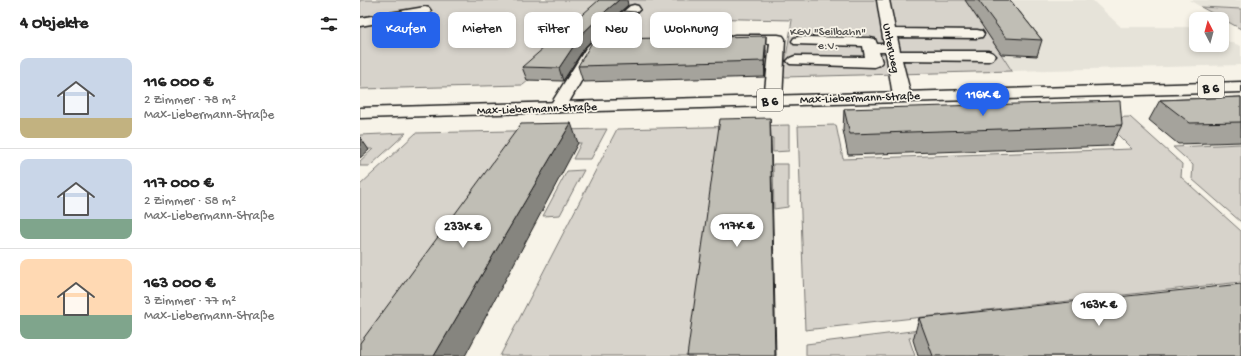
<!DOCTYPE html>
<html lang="de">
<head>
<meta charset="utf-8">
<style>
  :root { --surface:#fff; --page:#f2f2f2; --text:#222; --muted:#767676; --line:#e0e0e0; --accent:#2563eb }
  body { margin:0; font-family:"Gochi Hand",sans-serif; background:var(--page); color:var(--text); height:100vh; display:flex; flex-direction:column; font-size:15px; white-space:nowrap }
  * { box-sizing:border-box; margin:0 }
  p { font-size:13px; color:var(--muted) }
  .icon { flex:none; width:22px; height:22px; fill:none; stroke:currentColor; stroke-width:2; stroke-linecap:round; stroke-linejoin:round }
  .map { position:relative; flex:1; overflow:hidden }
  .side { display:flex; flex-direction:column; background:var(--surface); width:360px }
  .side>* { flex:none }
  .top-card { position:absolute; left:12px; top:12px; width:380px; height:36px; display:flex; gap:8px }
  .needle { width:26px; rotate:354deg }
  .tools { position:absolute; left:829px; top:12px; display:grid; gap:8px }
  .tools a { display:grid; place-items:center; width:40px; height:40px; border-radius:8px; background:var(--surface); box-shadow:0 2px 6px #0003; font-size:20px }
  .price { position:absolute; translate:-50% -34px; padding:0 9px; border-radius:14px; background:#fff; color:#222; font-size:13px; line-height:26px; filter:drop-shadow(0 1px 2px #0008) }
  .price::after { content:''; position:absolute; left:50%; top:24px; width:12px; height:9px; margin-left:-6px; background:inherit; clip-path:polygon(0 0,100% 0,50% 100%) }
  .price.active { background:var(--accent); color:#fff }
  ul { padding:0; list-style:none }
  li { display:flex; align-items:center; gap:12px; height:100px; padding:0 20px }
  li+li { border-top:1px solid var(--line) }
  li span { display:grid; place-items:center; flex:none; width:112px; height:80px; border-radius:8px; color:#555 }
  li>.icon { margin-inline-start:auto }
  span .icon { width:48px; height:48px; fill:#fffc; stroke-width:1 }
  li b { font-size:17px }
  h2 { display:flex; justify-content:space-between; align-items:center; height:48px; padding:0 20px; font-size:17px }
  .chip { padding:0 14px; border-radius:8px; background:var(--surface); box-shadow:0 2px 6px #0003; font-size:14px; line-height:36px }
  .chip.active { background:var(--accent); color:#fff }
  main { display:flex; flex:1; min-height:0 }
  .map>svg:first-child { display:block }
</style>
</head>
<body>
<main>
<section class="side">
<h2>4 Objekte<svg class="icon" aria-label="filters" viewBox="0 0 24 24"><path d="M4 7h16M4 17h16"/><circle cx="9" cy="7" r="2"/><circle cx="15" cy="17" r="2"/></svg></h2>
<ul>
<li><span style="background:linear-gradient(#c9d6e8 75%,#c2b280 0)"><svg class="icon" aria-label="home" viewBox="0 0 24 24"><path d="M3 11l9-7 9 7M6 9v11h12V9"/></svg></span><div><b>116 000 €</b><p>2 Zimmer · 78 m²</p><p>Max-Liebermann-Straße</p></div></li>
<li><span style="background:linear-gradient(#c9d6e8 75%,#7fa58c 0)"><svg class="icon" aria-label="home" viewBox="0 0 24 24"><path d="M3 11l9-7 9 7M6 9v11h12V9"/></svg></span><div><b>117 000 €</b><p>2 Zimmer · 58 m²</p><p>Max-Liebermann-Straße</p></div></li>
<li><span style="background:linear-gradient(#ffd9b3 70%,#7fa58c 0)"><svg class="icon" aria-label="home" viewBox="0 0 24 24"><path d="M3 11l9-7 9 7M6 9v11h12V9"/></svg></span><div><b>163 000 €</b><p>3 Zimmer · 77 m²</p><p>Max-Liebermann-Straße</p></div></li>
</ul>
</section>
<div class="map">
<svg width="881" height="356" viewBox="0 0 881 356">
  <rect width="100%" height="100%" fill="#f7f3e8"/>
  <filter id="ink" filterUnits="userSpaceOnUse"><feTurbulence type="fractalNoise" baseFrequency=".025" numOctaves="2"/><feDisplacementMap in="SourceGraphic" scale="8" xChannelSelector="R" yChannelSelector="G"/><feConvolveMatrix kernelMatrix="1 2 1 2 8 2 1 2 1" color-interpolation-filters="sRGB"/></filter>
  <g filter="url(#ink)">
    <path fill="#e6e3d9" d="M 606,0 L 732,0 L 761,27 L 836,27 L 836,45 L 862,45 L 862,39 L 881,46 L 881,65 L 652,71 Z
      M 829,0 L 881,0 L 881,8 L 841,7 Z"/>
    <path fill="#d7d3cb" stroke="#7a7874" d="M 0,0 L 606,0 L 652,71 L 423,77 L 432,20 L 333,18 L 295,80 L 277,81 L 288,53 L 267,53 L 259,25 L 281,10 L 256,9 L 163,85 L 0,89 Z
      M 841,7 L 881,9 L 881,29 Z
      M 770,117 L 822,164 L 821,177 L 881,231 L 881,282 L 445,330 L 438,126 L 476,125 L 483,159 L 772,149 L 741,118 Z
      M 429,125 L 429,151 L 413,152 L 413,138 L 361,139 L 332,356 L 140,356 L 257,129 Z
      M 247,129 L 231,159 L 213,159 L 221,143 L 168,144 L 0,356 L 0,185 L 56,133 Z
      M 46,133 L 10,166 L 0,166 L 0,161 L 13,149 L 0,149 L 0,135 Z
      M 881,144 L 881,222 L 832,179 L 833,165 L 813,147 Z
      M 413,164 L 428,164 L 428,207 L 414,209 Z
      M 224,170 L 200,215 L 183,216 L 207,171 Z
      M 592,326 L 595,334 L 549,338 L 555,356 L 446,356 L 446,344 Z"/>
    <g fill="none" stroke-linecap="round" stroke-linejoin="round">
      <g stroke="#1c1c1c" stroke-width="3">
        <path id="minor" d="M 517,0 L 529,0 L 535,29 L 617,30 L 622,31 L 624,34 L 622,37 L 617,38 L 537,37 L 540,51 L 628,51 L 633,53 L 636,56 L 633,59 L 628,61 L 542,60 L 551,96 L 548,100 L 542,101 L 536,100 L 533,96 L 526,52 L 519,52 L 522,62 L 519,65 L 514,67 L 430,64 L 427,61 L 430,58 L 435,56 L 505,57 L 503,46 L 434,44 L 432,41 L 434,38 L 439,37 L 510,38 L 515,39 L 517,44 L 524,44 Z
          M 274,5 L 278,6 L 280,9 L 237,53 L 204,111 L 198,112 L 192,111 L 189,107 L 226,48 L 251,22 L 270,6 Z
          M 65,7 L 69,8 L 71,11 L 69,14 L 0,26 L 0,18 Z
          M 375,35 L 418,35 L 423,36 L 425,39 L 422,100 L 419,104 L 413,105 L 407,104 L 404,100 L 410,43 L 370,42 L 368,39 L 370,36 Z"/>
      </g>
      <g stroke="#1c1c1c" stroke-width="3">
        <path id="major" d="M 881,82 L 881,92 L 0,118 L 0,108 Z"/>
      </g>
      <use href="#minor" fill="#f7f3e8" fill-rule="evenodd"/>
      <use href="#major" fill="#f7f3e8" fill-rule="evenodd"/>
    </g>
    <path fill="#a5a39c" stroke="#1c1c1c" d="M 605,0 L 650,0 L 682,40 L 677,56 L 641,54 Z
      M 268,5 L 250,21 L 225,47 L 203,81 L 167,80 L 162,67 Z
      M 276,12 L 279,25 L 268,38 L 406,50 L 405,77 L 223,82 L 218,66 Z
      M 881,97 L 881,142 L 818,144 L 789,120 L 800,100 Z
      M 484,109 L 762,125 L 751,146 L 488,155 L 483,130 Z
      M 559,318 L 881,356 L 558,356 L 553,340 Z"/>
    <path fill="#86857f" stroke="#1c1c1c" d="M 259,0 L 267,0 L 268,5 L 250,21 L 225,47 L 203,81 L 199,68 L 221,35 L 247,10 Z
      M 276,12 L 279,25 L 255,53 L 251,39 Z
      M 406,36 L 406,50 L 405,77 L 404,61 Z
      M 410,118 L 411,138 L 416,356 L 415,356 Z
      M 211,123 L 218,143 L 105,356 L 74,356 Z
      M 0,137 L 9,150 L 0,158 Z"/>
    <path fill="#c0beb5" stroke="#1c1c1c" d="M 239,0 L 259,0 L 247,10 L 221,35 L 199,68 L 162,67 Z
      M 618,0 L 650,0 L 682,40 L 646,38 Z
      M 263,11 L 276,12 L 251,39 L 406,36 L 404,61 L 218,66 L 234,39 Z
      M 881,97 L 881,122 L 830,123 L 800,100 Z
      M 760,101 L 762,125 L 490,134 L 484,109 Z
      M 410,118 L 415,356 L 327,356 L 360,119 Z
      M 211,123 L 74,356 L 0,356 L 0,343 L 161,124 Z
      M 881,284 L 881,356 L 573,356 L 559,318 Z"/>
  </g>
  <g text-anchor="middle" stroke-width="3.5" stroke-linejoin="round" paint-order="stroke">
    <g font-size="12" fill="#545351" stroke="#f7f3e8">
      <text x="468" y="35">KGV "Seilbahn"<tspan x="468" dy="14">e.V.</tspan></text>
    </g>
    <g font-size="12" fill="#1c1c1c" stroke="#f7f3e8">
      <text transform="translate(532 48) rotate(79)" y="4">Unterweg</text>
      <text transform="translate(500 97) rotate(-2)" y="4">Max-Liebermann-Straße</text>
      <text transform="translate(177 108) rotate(-2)" y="4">Max-Liebermann-Straße</text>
    </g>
    <g fill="#f7f3e8" stroke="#5e5c59" stroke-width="1">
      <rect x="838" y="76" width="26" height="22" rx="3"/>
      <rect x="397" y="89" width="26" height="22" rx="3"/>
    </g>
    <g font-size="13" font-weight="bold" fill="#1c1c1c">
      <text x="851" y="92">B 6</text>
      <text x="410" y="105">B 6</text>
    </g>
  </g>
</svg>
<div class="tools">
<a><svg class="needle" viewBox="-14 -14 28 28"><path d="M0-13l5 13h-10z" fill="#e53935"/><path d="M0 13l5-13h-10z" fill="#767676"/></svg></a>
</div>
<b class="price active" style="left:623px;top:117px">116K €</b>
<b class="price" style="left:377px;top:248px">117K €</b>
<b class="price" style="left:103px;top:249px">233K €</b>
<b class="price" style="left:739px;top:327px">163K €</b>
<div class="top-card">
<a class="chip active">Kaufen</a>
<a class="chip">Mieten</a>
<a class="chip">Filter</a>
<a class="chip">Neu</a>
<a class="chip">Wohnung</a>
</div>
</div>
</main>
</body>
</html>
